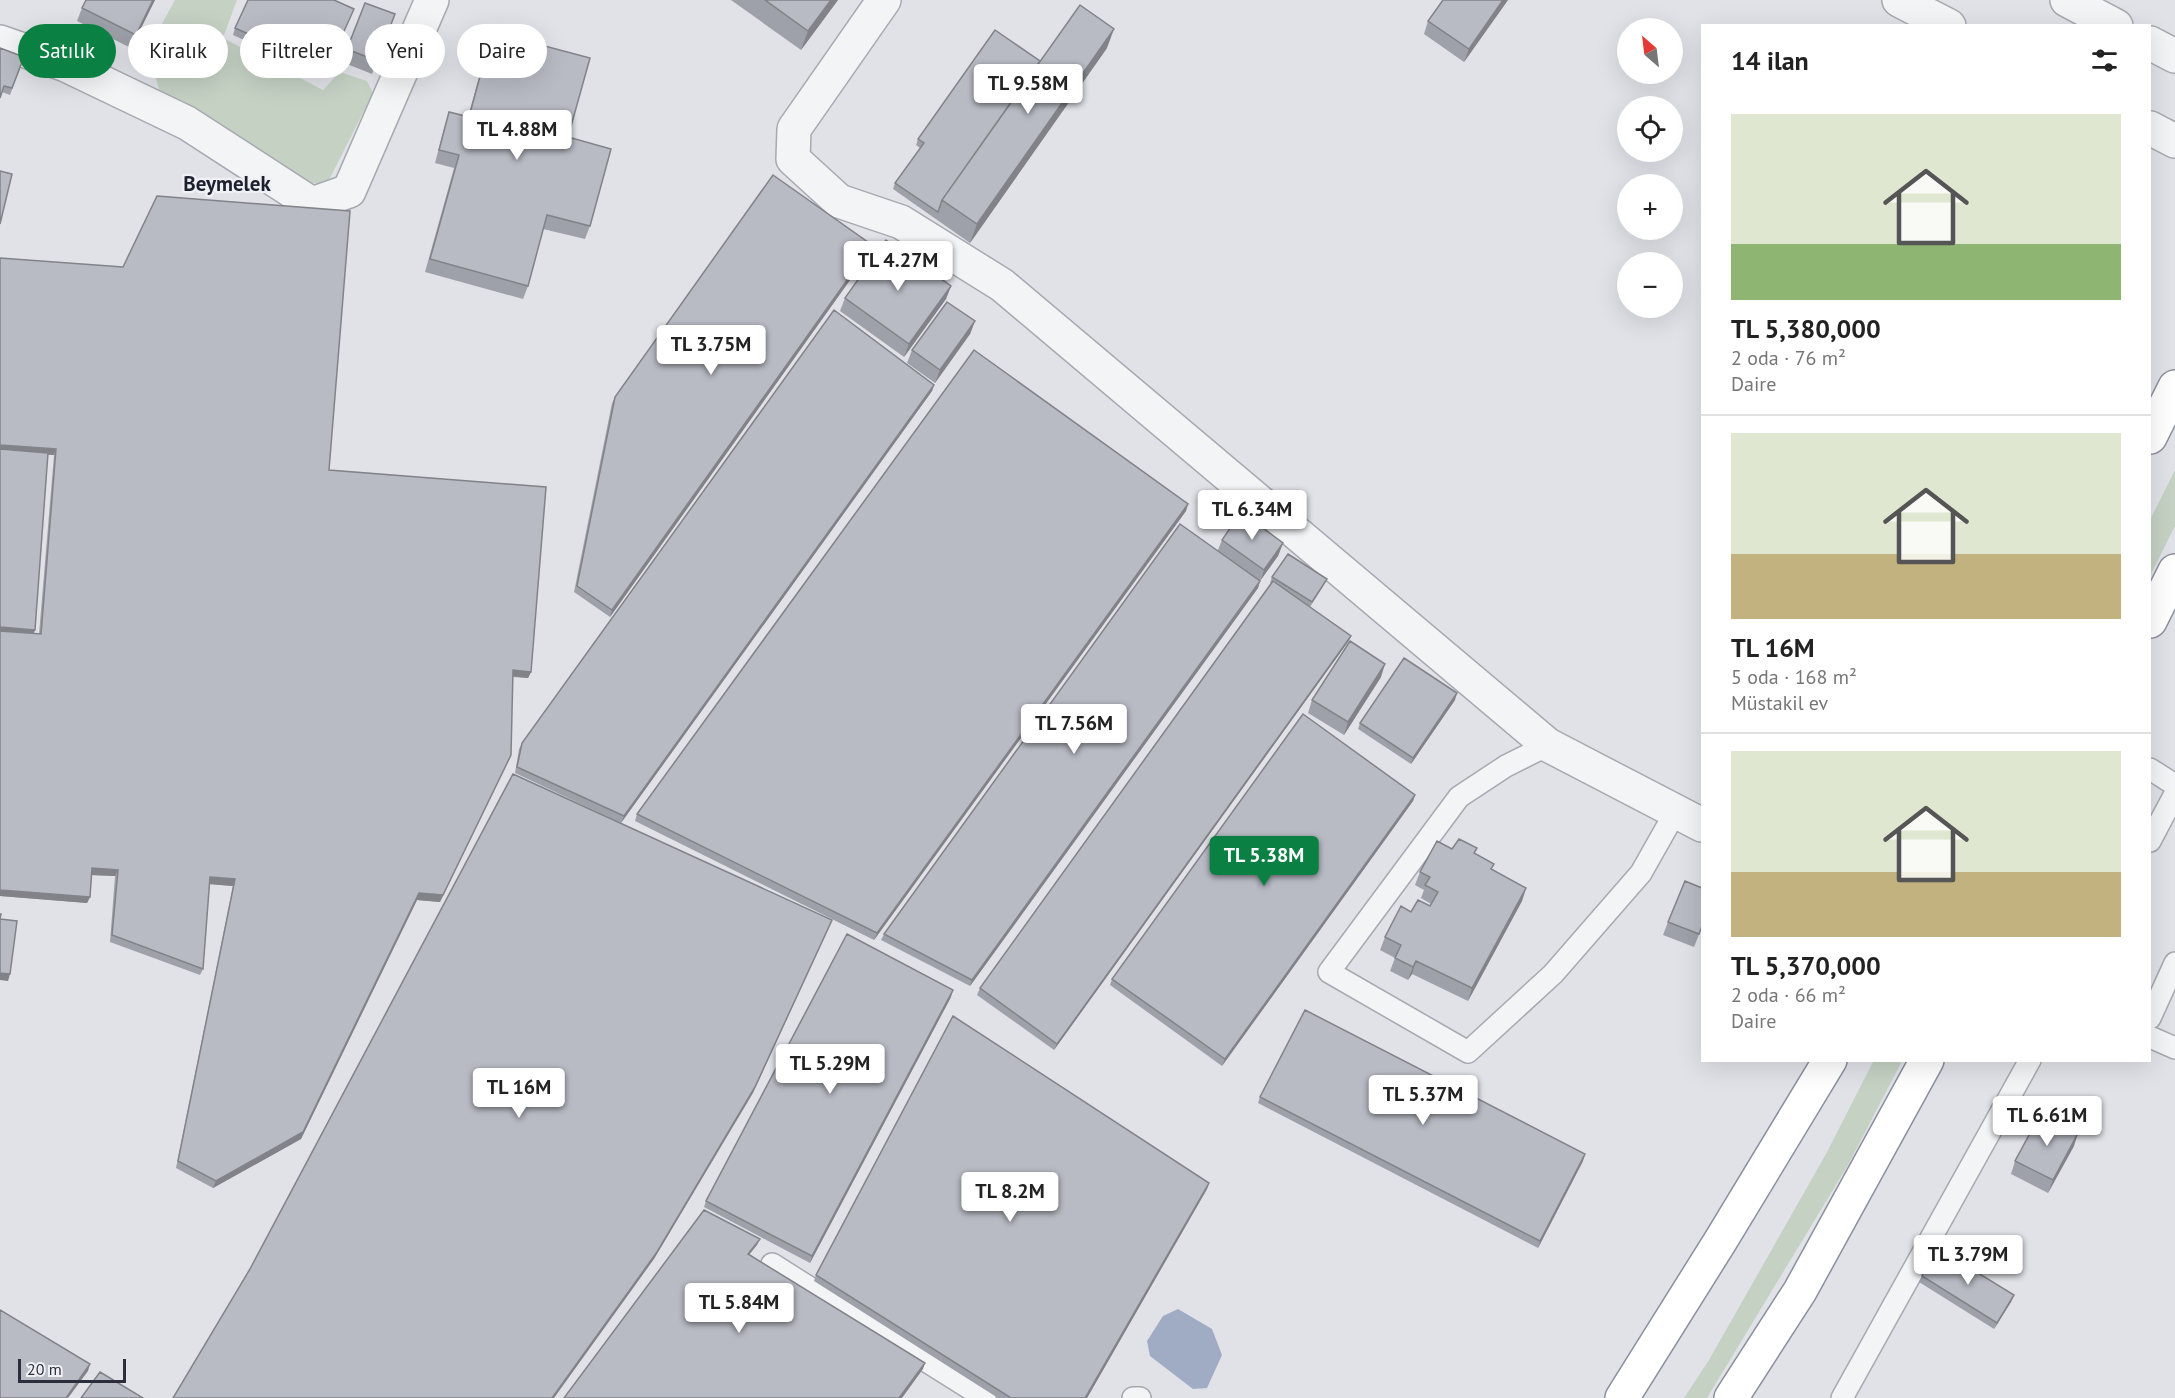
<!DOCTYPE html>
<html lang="tr">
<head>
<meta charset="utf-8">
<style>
  :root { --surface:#fff; --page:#f6f6f6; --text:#222; --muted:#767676; --line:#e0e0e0; --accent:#0b8043 }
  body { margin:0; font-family:"PT Sans",sans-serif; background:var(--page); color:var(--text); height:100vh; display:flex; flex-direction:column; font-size:22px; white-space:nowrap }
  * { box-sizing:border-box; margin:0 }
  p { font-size:20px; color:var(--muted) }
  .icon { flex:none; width:33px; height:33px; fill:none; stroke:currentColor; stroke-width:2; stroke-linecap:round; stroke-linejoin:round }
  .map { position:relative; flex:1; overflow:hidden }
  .drawer { position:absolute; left:1701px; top:24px; width:450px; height:1038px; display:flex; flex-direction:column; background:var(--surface); border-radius:0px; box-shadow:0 6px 24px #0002 }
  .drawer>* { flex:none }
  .banner { position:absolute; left:18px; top:24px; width:570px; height:54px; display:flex; gap:12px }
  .needle { width:39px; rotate:332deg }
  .buttons { position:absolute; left:1617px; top:18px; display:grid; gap:12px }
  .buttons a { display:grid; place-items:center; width:66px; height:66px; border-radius:50%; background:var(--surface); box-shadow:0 6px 24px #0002; font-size:30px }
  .scale { position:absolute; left:18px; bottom:15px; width:108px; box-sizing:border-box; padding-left:6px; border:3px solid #2b2f3d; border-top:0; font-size:16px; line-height:21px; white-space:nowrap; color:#2b2f3d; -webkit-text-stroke:4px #f0f1f5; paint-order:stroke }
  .price { position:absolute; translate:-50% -51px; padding:0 14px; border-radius:6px; background:#fff; color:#222; font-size:20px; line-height:39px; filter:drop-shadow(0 2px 3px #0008) }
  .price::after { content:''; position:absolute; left:50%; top:36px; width:18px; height:14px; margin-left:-9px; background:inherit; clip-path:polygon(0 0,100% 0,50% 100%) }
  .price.selected { background:var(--accent); color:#fff }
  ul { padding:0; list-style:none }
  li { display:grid; align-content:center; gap:12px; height:318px; padding:0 30px }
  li+li { border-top:2px solid var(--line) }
  li span { display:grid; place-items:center; height:186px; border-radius:0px; color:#555 }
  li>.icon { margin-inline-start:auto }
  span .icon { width:108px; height:108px; fill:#fffc; stroke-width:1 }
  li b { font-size:26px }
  h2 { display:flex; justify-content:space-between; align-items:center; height:72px; padding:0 30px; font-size:26px }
  .tag { padding:0 21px; border-radius:27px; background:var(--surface); box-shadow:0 6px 24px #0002; font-size:21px; line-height:54px }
  .tag.selected { background:var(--accent); color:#fff }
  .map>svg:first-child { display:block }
</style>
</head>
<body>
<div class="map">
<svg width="2175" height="1398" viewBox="0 0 2175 1398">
  <rect width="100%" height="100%" fill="#e1e2e8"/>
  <path fill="#c4d1c3" d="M 175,0 L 237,0 L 223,38 L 323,90 L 340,72 L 367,81 L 373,93 L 327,184 L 298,182 L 161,95 L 147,51 Z
    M 2175,470 L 2175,526 L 2150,576 L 2150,520 Z
    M 1874,1060 L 1902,1061 L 1848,1165 L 1707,1398 L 1684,1398 L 1709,1360 L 1826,1154 Z"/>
  <path fill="#9facc4" d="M 1178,1309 L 1212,1329 L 1222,1355 L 1207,1388 L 1193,1389 L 1150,1356 L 1147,1341 L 1163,1316 Z"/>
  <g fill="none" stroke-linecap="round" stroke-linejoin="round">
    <g stroke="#a7a9b1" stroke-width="24">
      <path id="lane" d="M 1548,745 L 1506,766 L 1459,797 L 1329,972 L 1468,1052 L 1553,974 L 1641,873 L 1676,811
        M 2150,769 L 2175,785
        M 2150,841 L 2175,794
        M 2150,1018 L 2175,963
        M 2150,1037 L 2175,1048
        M 772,1264 L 985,1398
        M 1133,1398 L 1140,1398
        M 1842,1398 L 2030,1060"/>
    </g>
    <g stroke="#a7a9b1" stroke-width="36">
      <path id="street" d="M 884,0 L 794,129 L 793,159 L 839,201 L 901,222 L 1002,285 L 1548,745 L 1702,825
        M 1899,0 L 1949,26
        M 2067,0 L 2116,26
        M 0,42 L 66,65 L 187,123 L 312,204 L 349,191 L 432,0
        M 2150,43 L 2175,56
        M 2150,128 L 2175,141"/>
    </g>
    <g stroke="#8a8e9d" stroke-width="36">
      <path id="highway" d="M 2150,437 L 2175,387
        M 2150,621 L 2175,571
        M 1622,1398 L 1721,1240 L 1830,1060
        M 1731,1398 L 1800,1291 L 1927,1060"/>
    </g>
    <use href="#lane" stroke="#f3f4f6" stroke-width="21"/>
    <use href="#street" stroke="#f3f4f6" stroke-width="33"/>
    <use href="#highway" stroke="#fff" stroke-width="33"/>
  </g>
  <path fill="#9ea1a9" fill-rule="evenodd" d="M 155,0 L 131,48 L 77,21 L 82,8 Z
    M 731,0 L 838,0 L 801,50 Z
    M 1508,0 L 1464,62 L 1424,34 L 1428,21 Z
    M 365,3 L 395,14 L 372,74 L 342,62 Z
    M 351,16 L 324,76 L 233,35 L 235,28 Z
    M 492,32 L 568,137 L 590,226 L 585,239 L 543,229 L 528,286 L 523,299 L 425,272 L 454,168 L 435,163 L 445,125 L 449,112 L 468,117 L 488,45 Z
    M 0,48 L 24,57 L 10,95 L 2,92 Z
    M 1107,48 L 970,243 L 893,189 L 895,183 L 920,148 L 916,145 L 918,139 L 1040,61 Z
    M 872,245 L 870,252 L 610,617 L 574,592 L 612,403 L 615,397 Z
    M 0,258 L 329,470 L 531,672 L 528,678 L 512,677 L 511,755 L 440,902 L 417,900 L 301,1139 L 213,1188 L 176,1168 L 233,886 L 209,884 L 203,969 L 200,975 L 110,942 L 115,876 L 92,875 L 90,897 L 87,903 L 0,896 ZM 48,455 L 54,455 L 39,634 L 34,633 Z
    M 951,286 L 946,299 L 904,357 L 840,311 L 845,298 Z
    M 975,321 L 970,334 L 935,383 L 907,363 L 912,350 Z
    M 934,385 L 932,391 L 621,823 L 515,773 L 519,749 L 522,743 Z
    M 1188,504 L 1186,511 L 874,940 L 635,821 L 637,814 Z
    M 1222,540 L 1283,543 L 1278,556 L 1260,581 L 1258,588 L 970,986 L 881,940 L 884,934 L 1218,550 Z
    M 1272,577 L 1324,585 L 1310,607 L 1351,636 L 1348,642 L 1054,1050 L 977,995 L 980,988 L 1271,584 L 1270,583 Z
    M 1381,677 L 1344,735 L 1308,713 L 1312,700 Z
    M 1455,700 L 1411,764 L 1358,729 L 1360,723 Z
    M 1415,795 L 1413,801 L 1222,1066 L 1110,985 L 1112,979 Z
    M 1452,849 L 1475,853 L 1492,870 L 1526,888 L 1522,901 L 1468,1001 L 1412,974 L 1408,980 L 1390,971 L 1395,958 L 1380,950 L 1385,937 L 1411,912 L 1430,906 L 1431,904 L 1421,898 L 1424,890 L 1415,885 L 1420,872 Z
    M 1668,922 L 1702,927 L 1694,947 L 1663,935 Z
    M 951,997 L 810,1263 L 704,1207 L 706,1201 Z
    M 1260,1097 L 1583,1161 L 1538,1248 L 1258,1103 Z
    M 2074,1146 L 2048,1193 L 2011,1174 L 2015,1161 Z
    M 1209,1183 L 1207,1189 L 1087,1398 L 998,1398 L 814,1281 L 816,1275 Z
    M 1922,1276 L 2014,1295 L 2011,1302 L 1994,1329 L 1919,1282 Z"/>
  <path fill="#818389" d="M 153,0 L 155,0 L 131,48 L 136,35 Z
    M 831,0 L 838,0 L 801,50 L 808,31 Z
    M 1503,0 L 1508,0 L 1464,62 L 1469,49 Z
    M 1114,29 L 1107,48 L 970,243 L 977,224 Z
    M 872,245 L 870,252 L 610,617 L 612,610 Z
    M 951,286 L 946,299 L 904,357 L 909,344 Z
    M 975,321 L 970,334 L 935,383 L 940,370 Z
    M 934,385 L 932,391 L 621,823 L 624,816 Z
    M 0,445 L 56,449 L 54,455 L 0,451 Z
    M 1188,504 L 1186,511 L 874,940 L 877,933 Z
    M 1283,543 L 1278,556 L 1260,581 L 1258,588 L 970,986 L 972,980 L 1260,582 L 1264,570 Z
    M 0,627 L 35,630 L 33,636 L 0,634 Z
    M 1351,636 L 1348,642 L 1054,1050 L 1057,1044 Z
    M 1385,664 L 1381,677 L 1344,735 L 1348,722 Z
    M 513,670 L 531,672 L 528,678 L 510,676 Z
    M 1457,693 L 1455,700 L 1411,764 L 1413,758 Z
    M 511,755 L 440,902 L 417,900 L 301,1139 L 213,1188 L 216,1181 L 419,893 Z
    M 1415,795 L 1413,801 L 1222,1066 L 1225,1059 Z
    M 92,868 L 118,870 L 115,876 L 90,875 Z
    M 210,877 L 235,879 L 233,886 L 208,884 Z
    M 1526,888 L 1522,901 L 1468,1001 L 1472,988 Z
    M 0,890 L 90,897 L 87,903 L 0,896 Z
    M 832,920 L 753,1093 L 654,1259 L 554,1398 L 552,1398 Z
    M 1416,961 L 1412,974 L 1408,980 L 1413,967 Z
    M 0,973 L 10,974 L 8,981 L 0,980 Z
    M 953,990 L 951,997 L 810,1263 L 812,1256 Z
    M 2078,1133 L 2074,1146 L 2048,1193 L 2053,1180 Z
    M 1585,1154 L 1583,1161 L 1538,1248 L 1540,1241 Z
    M 1209,1183 L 1207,1189 L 1087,1398 L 1085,1398 Z
    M 760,1239 L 757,1245 L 745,1260 L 748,1254 Z
    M 2014,1295 L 2011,1302 L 1994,1329 L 1997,1323 Z
    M 925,1363 L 923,1369 L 902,1398 L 899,1398 Z
    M 90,1364 L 88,1371 L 68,1398 L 66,1398 Z"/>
  <path fill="#b8bbc4" stroke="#818389" stroke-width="1.5" d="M 86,0 L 153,0 L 136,35 L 82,8 Z
    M 248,0 L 334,0 L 354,9 L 327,69 L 235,28 Z
    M 765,0 L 831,0 L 808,31 Z
    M 1443,0 L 1503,0 L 1469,49 L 1428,21 Z
    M 365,3 L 395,14 L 377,61 L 347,49 Z
    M 1080,5 L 1114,29 L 977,224 L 942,200 Z
    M 995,30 L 1040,61 L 942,200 L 938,212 L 895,183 L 924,143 L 918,139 Z
    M 492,32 L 590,58 L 568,137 L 611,149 L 590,226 L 547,215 L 528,286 L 430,259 L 459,155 L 439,150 L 449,112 L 469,117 Z
    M 0,48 L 24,57 L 12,88 L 4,86 L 0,98 Z
    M 0,171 L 12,174 L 0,224 Z
    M 773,175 L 872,245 L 612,610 L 577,586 L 615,397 Z
    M 157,196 L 350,211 L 329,470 L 546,487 L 531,672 L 513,670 L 511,755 L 443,895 L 419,893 L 303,1132 L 216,1181 L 178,1161 L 235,879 L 210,877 L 203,969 L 112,935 L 118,870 L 92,868 L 90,897 L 0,890 L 0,631 L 41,634 L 56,449 L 0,445 L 0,258 L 123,267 Z
    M 886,240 L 951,286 L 909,344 L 845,298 Z
    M 947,302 L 975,321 L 940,370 L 912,350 Z
    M 834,310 L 934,385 L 624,816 L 517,767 L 522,743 Z
    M 974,350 L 1188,504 L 877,933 L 637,814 Z
    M 0,449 L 48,453 L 35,630 L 0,627 Z
    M 1241,512 L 1283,543 L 1264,570 L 1222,540 Z
    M 1180,524 L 1260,581 L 972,980 L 884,934 Z
    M 1288,554 L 1327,579 L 1312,602 L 1272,577 Z
    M 1273,581 L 1351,636 L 1057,1044 L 980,988 Z
    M 1350,641 L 1385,664 L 1348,722 L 1312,700 Z
    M 1404,658 L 1457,693 L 1413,758 L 1360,723 Z
    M 1303,714 L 1415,795 L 1225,1059 L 1112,979 Z
    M 513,774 L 832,920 L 755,1087 L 657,1252 L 552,1398 L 173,1398 L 250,1269 Z
    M 1459,839 L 1477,848 L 1474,853 L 1494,864 L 1491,869 L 1526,888 L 1472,988 L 1416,961 L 1413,967 L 1395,958 L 1401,945 L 1385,937 L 1401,906 L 1411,912 L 1418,900 L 1430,906 L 1438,892 L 1425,885 L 1430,877 L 1420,872 L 1437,841 L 1452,849 Z
    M 1685,881 L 1702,888 L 1702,926 L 1699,934 L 1668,922 Z
    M 0,914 L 1,914 L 0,919 L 17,921 L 10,974 L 0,973 Z
    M 847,934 L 953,990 L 812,1256 L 706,1201 Z
    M 1305,1010 L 1585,1154 L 1540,1241 L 1260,1097 Z
    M 953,1016 L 1209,1183 L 1085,1398 L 1011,1398 L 816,1275 Z
    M 2041,1113 L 2078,1133 L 2053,1180 L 2015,1161 Z
    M 704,1210 L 760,1239 L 748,1254 L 925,1363 L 899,1398 L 564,1398 Z
    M 1939,1249 L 2014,1295 L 1997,1323 L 1922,1276 Z
    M 0,1310 L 90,1364 L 66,1398 L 0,1398 Z
    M 100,1372 L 143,1398 L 81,1398 Z"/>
  <g text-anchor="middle" stroke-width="4.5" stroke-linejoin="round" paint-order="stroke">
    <g font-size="21" font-weight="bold" fill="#1d202e" stroke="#f0f1f5">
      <text x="227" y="191">Beymelek</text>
    </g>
  </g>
</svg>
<div class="buttons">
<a><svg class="needle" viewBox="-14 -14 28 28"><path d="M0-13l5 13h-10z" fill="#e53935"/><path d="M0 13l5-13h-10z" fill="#767676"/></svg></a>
<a><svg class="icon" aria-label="locate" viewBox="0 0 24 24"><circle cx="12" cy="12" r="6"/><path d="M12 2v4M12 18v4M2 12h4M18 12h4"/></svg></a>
<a>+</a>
<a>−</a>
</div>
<div class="scale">20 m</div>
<b class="price" style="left:1028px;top:115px">TL 9.58M</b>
<b class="price" style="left:517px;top:161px">TL 4.88M</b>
<b class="price" style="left:898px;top:292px">TL 4.27M</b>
<b class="price" style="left:711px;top:376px">TL 3.75M</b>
<b class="price" style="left:1252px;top:541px">TL 6.34M</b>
<b class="price" style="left:1074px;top:755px">TL 7.56M</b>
<b class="price selected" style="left:1264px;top:887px">TL 5.38M</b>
<b class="price" style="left:830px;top:1095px">TL 5.29M</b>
<b class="price" style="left:519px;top:1119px">TL 16M</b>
<b class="price" style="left:1423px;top:1126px">TL 5.37M</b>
<b class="price" style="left:2047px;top:1147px">TL 6.61M</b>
<b class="price" style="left:1010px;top:1223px">TL 8.2M</b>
<b class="price" style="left:1968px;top:1286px">TL 3.79M</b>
<b class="price" style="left:739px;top:1334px">TL 5.84M</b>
<div class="banner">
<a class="tag selected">Satılık</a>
<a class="tag">Kiralık</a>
<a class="tag">Filtreler</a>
<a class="tag">Yeni</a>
<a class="tag">Daire</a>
</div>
<section class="drawer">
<h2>14 ilan<svg class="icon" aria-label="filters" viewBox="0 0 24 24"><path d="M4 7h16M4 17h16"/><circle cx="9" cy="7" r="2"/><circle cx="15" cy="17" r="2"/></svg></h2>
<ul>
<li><span style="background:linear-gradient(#dfe7d0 70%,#8fb573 0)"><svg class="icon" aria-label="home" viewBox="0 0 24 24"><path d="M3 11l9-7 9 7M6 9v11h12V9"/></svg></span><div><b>TL 5,380,000</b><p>2 oda · 76 m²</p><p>Daire</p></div></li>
<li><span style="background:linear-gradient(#dfe7d0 65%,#c2b280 0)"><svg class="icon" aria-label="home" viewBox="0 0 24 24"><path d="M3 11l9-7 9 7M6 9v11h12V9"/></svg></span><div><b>TL 16M</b><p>5 oda · 168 m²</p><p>Müstakil ev</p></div></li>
<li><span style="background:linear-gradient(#dfe7d0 65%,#c2b280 0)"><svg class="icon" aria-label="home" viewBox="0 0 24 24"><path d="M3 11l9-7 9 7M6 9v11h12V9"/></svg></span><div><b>TL 5,370,000</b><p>2 oda · 66 m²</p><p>Daire</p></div></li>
</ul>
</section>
</div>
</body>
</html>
